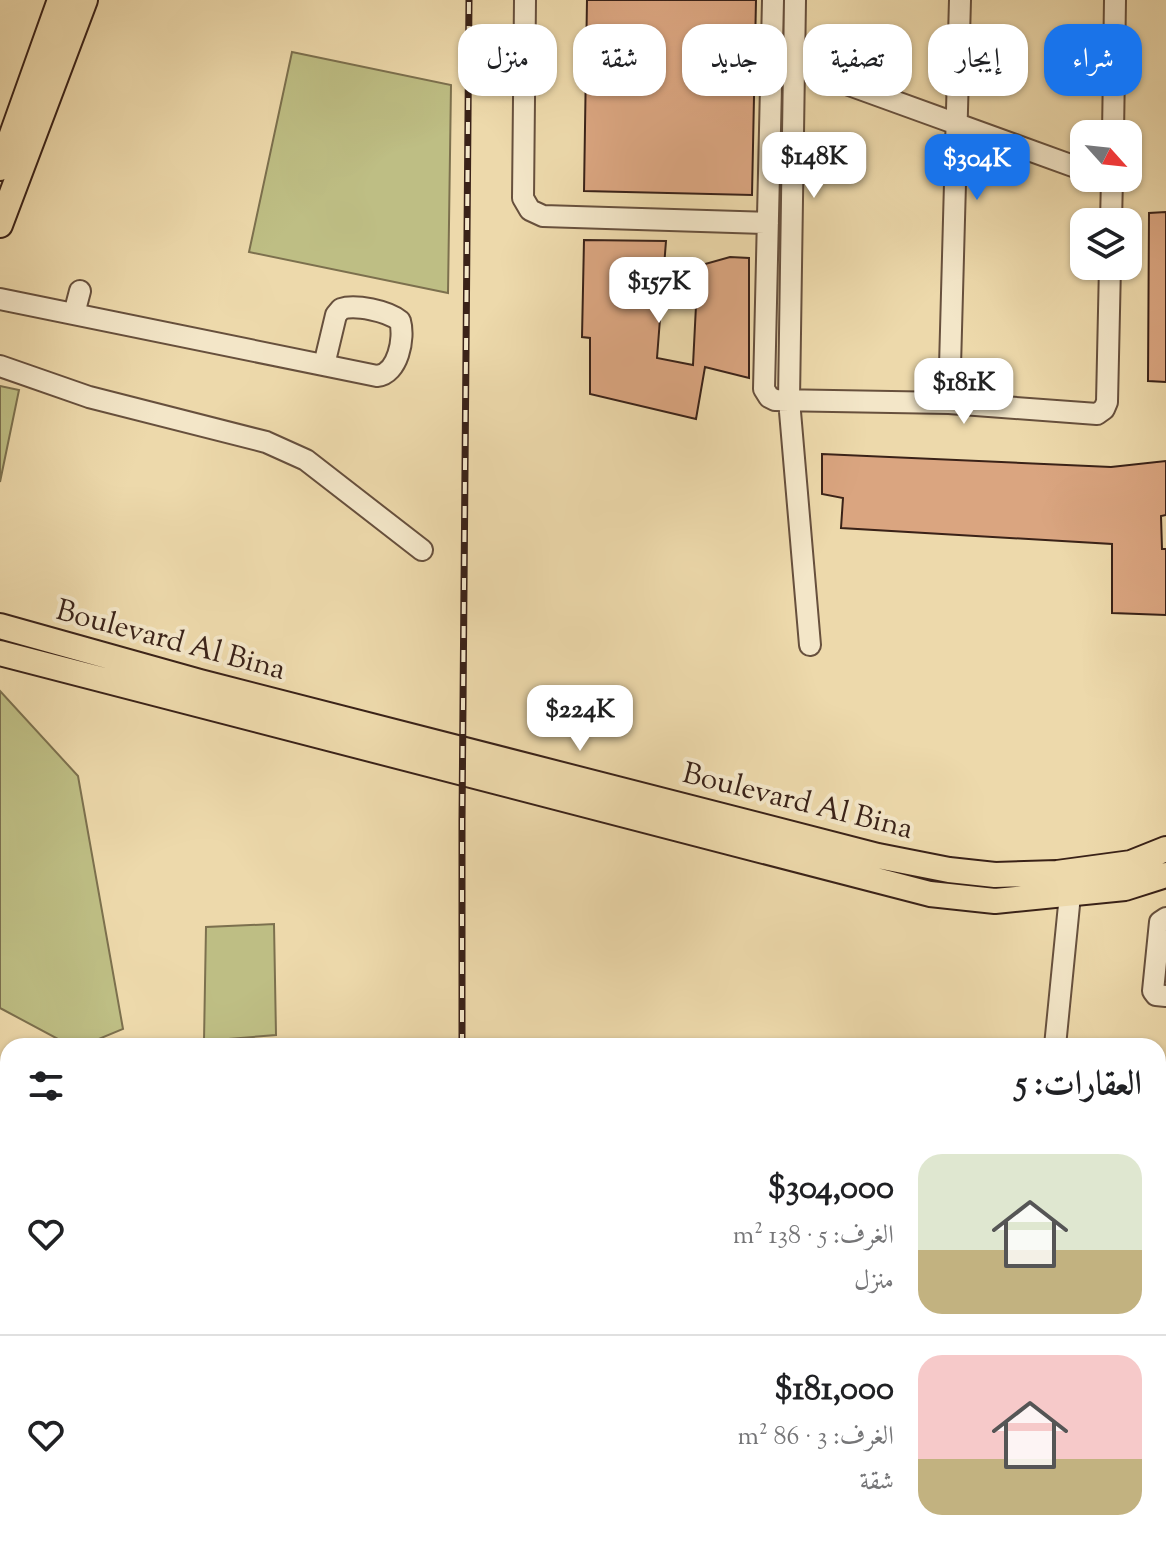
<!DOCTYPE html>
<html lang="ar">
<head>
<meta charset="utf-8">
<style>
  :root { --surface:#fff; --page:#f6f6f6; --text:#202124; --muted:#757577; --line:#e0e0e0; --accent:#1a73e8 }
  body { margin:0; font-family:"Sorts Mill Goudy",Amiri,serif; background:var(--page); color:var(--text); direction:rtl; height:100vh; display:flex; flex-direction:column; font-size:30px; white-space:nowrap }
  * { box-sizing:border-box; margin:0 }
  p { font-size:26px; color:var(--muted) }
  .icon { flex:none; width:44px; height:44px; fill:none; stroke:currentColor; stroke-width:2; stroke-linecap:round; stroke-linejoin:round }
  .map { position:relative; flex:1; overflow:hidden; direction:ltr }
  .details { position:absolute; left:0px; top:1038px; width:1166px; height:514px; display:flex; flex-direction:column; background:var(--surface); border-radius:24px 24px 0 0; box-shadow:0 2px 6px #0004; direction:rtl }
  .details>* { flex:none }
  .hud { position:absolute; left:24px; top:24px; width:1118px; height:72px; direction:rtl; display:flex; gap:16px }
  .needle { width:52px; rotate:117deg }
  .tools { position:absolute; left:1070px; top:120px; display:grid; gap:16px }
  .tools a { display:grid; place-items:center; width:72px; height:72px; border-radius:16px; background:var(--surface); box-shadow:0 2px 6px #0004; font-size:40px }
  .price { position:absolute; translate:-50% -68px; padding:0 18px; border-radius:16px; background:#fff; color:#222; font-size:26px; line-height:52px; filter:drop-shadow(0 2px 4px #0008) }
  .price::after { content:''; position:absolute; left:50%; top:48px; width:24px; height:18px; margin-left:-12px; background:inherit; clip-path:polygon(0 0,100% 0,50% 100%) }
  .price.selected { background:var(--accent); color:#fff }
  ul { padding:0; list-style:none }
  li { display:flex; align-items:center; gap:24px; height:200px; padding:0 24px }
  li+li { border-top:2px solid var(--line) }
  li span { display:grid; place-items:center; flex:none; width:224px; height:160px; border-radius:24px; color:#555 }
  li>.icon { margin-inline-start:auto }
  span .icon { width:96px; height:96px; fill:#fffc; stroke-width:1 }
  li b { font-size:34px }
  h2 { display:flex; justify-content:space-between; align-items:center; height:96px; padding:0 24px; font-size:34px }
  .pill { padding:0 28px; border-radius:24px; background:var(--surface); box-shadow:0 2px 6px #0004; font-size:28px; line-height:72px }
  .pill.selected { background:var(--accent); color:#fff }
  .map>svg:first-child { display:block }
</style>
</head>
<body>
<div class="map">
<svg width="1166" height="1551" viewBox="0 0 1166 1551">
  <rect width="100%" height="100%" fill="#edd9ab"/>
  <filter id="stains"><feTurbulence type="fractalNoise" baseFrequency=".0025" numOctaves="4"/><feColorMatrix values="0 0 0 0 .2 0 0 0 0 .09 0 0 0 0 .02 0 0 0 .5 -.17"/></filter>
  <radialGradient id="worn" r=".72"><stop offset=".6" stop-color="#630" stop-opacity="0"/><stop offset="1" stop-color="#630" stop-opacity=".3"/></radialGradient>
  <path fill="#bebe84" stroke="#7c704e" stroke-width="2" d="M 292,52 L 451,85 L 448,293 L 249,252 Z
    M 0,386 L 19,390 L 0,482 Z
    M 0,691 L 78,776 L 123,1029 L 82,1046 L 71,1046 L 0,1008 Z
    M 274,924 L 276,1035 L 204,1041 L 206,927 Z"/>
  <path fill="#daa580" stroke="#3a2218" stroke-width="2" d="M 587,0 L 756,0 L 752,195 L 584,191 Z
    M 1166,212 L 1166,382 L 1148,381 L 1149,213 Z
    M 584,240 L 666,241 L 657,358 L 693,365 L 698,266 L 730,257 L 749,258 L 749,378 L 705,367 L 696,419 L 590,394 L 590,338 L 582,337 Z
    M 822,454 L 1111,467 L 1166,461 L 1166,515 L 1161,516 L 1162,549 L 1166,549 L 1166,615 L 1112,613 L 1112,544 L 841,528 L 843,498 L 822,494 Z"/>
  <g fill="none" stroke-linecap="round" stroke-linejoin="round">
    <g stroke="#67503d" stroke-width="24">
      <path id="minor" d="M 525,0 L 523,198 L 530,210 L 543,216 L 768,223
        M 773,0 L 764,389 L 769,397 L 775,400 L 949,403 L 1097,414 L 1104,409 L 1107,402 L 1110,266
        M 795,0 L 789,400 L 810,645
        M 794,65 L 1084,170
        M 1113,134 L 1115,0
        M 1111,222 L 1112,178
        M 0,299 L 377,376 C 398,374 405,338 400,321 C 388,311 355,304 341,309 L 336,315 L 324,365
        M 74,314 L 80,291
        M 0,366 L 89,397 L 266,442 L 306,460 L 422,550
        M 949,403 L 960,0
        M 1166,918 L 1160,922 L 1153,991 L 1156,995 L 1166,996
        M 1055,1046 L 1070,895
        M 0,1142 L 8,1149
        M 0,1263 L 8,1252
        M 0,1393 L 8,1392
        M 1158,1433 L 1166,1437
        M 0,1449 L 8,1512
        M 12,1544 L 13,1551
        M 117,1544 L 118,1551
        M 1067,1551 L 1070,1544"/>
    </g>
    <g stroke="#3a2218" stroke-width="28">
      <path id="major" d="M 0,168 L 60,0
        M 0,225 L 85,0
        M 0,626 L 200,682 L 878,856 L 949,870 L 995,875 L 1057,873 L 1131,863 L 1166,849
        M 0,653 L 930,894 L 995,901 L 1125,888 L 1166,875"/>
    </g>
    <path stroke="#3a2218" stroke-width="2" stroke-dasharray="6 4" stroke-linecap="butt" d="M 540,1551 L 545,1544"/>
    <use href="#minor" stroke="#f3e6c8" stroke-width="20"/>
    <use href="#major" stroke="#edd9ab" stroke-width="24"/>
    <g stroke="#3a2218" stroke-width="7">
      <path id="rail" d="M 462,1046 L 462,822 L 469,0
        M 474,1544 L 474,1551"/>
    </g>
    <use href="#rail" stroke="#f3e6c8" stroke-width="4" stroke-dasharray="12" stroke-linecap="butt"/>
  </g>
  <g text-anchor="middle" stroke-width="8" stroke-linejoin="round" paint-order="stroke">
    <g font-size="30" fill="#3a2218" stroke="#f3e6c8">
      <text transform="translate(171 639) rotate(15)" y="10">Boulevard Al Bina</text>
      <text transform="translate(798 800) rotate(14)" y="10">Boulevard Al Bina</text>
    </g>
  </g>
  <rect width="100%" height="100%" filter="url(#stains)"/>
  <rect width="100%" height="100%" fill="url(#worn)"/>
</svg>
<div class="tools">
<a><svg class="needle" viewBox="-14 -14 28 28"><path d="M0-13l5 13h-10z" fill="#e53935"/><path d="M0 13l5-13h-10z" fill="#757577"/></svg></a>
<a><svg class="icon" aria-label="layers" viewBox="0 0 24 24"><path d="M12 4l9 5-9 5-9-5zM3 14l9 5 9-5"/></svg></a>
</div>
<b class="price" style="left:814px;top:200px">$148K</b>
<b class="price selected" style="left:977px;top:202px">$304K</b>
<b class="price" style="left:659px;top:325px">$157K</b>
<b class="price" style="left:964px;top:426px">$181K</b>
<b class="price" style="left:580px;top:753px">$224K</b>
<div class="hud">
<a class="pill selected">شراء</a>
<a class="pill">إيجار</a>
<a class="pill">تصفية</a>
<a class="pill">جديد</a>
<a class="pill">شقة</a>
<a class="pill">منزل</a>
</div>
<section class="details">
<h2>العقارات: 5<svg class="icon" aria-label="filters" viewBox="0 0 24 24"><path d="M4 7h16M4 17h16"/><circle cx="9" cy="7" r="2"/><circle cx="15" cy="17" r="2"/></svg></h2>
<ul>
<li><span style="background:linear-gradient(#dfe7d0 60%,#c2b280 0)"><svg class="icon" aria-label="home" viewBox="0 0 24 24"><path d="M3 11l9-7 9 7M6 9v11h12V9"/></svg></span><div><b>$304,000</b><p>الغرف: 5 · 138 m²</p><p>منزل</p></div><svg class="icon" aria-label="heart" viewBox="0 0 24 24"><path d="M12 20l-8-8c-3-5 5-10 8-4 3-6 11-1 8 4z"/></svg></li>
<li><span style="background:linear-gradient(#f6c9c9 65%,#c2b280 0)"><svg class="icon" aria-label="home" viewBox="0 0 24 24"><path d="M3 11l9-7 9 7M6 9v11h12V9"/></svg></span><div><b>$181,000</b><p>الغرف: 3 · 86 m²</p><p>شقة</p></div><svg class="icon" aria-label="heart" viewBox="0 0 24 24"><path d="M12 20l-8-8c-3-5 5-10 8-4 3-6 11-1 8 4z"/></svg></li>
</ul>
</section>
</div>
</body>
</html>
